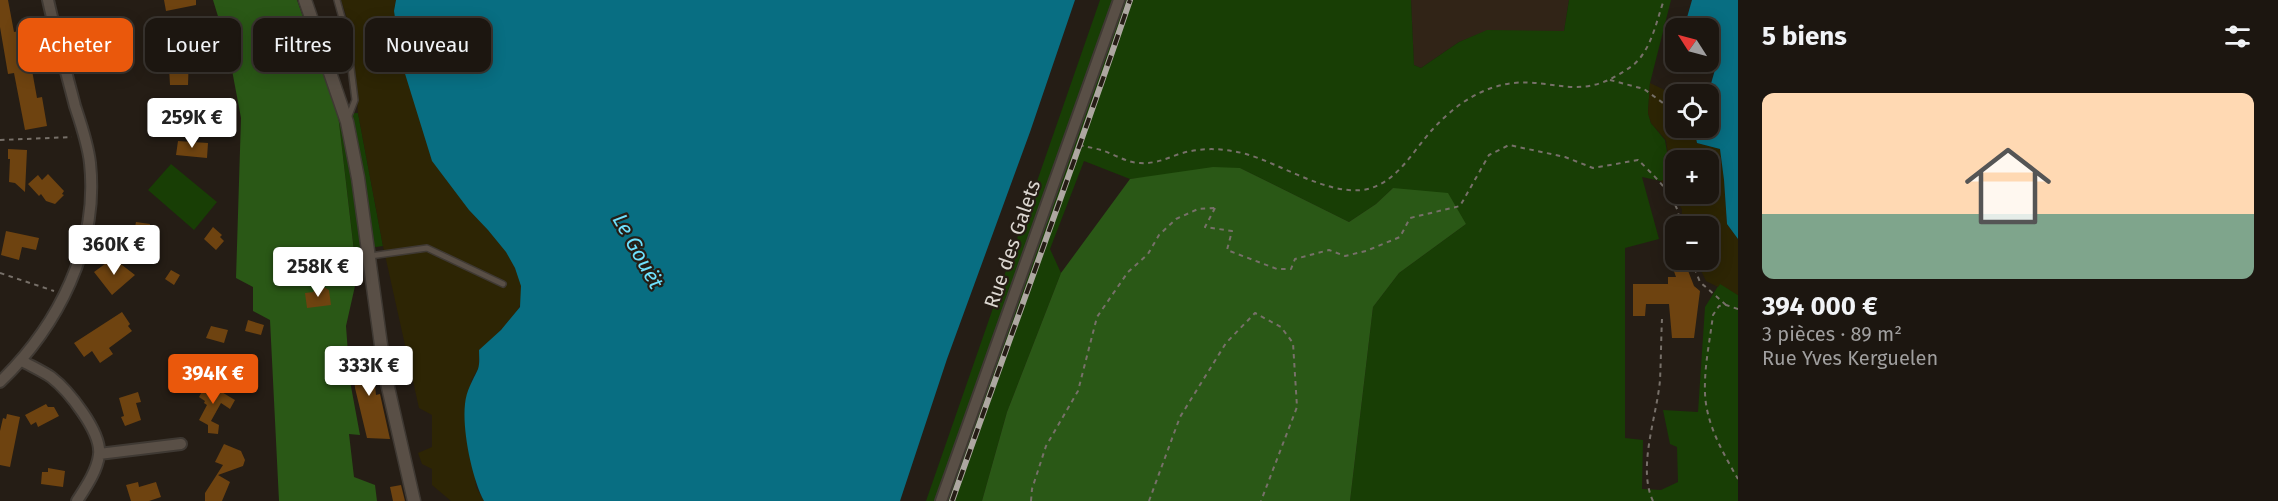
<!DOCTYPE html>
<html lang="fr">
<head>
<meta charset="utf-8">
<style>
  :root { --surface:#1c1610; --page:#251f19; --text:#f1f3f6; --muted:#a09f9f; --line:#3a3530; --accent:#ea580c }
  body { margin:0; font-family:"Fira Sans",sans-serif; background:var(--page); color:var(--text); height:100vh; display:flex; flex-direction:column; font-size:22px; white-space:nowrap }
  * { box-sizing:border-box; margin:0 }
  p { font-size:20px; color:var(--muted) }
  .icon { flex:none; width:33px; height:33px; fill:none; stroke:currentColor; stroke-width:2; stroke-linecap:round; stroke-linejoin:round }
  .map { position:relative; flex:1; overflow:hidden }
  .side { display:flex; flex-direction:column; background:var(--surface); width:540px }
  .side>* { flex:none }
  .guide { position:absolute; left:18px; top:18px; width:570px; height:54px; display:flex; gap:12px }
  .needle { width:39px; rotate:306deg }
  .controls { position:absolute; left:1665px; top:18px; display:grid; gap:12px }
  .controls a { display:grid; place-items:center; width:54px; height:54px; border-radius:12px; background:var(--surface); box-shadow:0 3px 15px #0003,0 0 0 2px var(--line); font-size:30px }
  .price { position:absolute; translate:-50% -51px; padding:0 14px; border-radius:6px; background:#fff; color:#222; font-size:20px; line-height:39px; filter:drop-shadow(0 2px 3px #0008) }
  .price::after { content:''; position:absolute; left:50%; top:36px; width:18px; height:14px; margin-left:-9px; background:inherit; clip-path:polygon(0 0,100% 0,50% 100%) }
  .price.on { background:var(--accent); color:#fff }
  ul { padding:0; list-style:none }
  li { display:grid; align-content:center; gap:12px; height:318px; padding:0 24px }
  li span { display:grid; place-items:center; height:186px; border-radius:12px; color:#555 }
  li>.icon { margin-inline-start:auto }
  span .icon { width:108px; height:108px; fill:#fffc; stroke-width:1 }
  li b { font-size:26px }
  h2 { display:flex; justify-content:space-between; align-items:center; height:72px; padding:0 24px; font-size:26px }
  .pill { padding:0 21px; border-radius:12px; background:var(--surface); box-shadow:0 3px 15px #0003,0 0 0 2px var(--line); font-size:21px; line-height:54px }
  .pill.on { background:var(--accent); color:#fff }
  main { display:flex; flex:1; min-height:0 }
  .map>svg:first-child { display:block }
</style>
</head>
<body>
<main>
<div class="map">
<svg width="1738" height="501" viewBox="0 0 1738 501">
  <rect width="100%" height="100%" fill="#251d15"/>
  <path fill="#312417" d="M 1411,0 L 1569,0 L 1564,31 L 1487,31 L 1459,42 L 1421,68 L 1414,65 Z"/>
  <path fill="#183e05" d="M 1100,0 L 1411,0 L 1414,65 L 1421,68 L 1459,42 L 1487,30 L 1564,31 L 1569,0 L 1671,0 L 1650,83 L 1648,113 L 1651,123 L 1665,140 L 1671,176 L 1661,181 L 1642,177 L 1659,239 L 1625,248 L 1625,438 L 1643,440 L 1642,489 L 1661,490 L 1678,482 L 1677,447 L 1670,444 L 1663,410 L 1698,412 L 1705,307 L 1720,283 L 1738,295 L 1738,501 L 1350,501 L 1373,307 L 1399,273 L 1466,224 L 1393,188 L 1376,204 L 1349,222 L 1240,168 L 1130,179 L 1084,161 L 1050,249 L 1061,273 L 1007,412 L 982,501 L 926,501 Z
    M 358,113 L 383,246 L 354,250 L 338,114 Z
    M 171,164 L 217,202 L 194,230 L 148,190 Z"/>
  <path fill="#2a5816" d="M 213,0 L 297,0 L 338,114 L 357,277 L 346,326 L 350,381 L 360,435 L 349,434 L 354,477 L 375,485 L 377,501 L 279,501 L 270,320 L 253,311 L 253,287 L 236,278 L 241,118 L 228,49 Z
    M 1213,167 L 1240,168 L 1349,222 L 1376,204 L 1393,188 L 1448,193 L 1466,224 L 1399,273 L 1373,307 L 1350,501 L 982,501 L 1007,412 L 1061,273 L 1130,179 Z"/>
  <path fill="#2d2504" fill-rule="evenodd" d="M 341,0 L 396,0 L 394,11 L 469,210 C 492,233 530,268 520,305 C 518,311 511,318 506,324 C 498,334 490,343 479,350 L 479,367 L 471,381 L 476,487 L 484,501 L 451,501 L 432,485 L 432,469 L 422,464 L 418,453 L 432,447 L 432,415 L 419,408 L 383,246 L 358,113 L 352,34 Z
    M 1650,83 L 1675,95 L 1676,128 L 1694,128 L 1697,143 L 1720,149 L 1724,180 L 1727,224 L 1738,239 L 1738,295 L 1720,284 L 1718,287 L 1706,281 L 1696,260 L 1708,260 L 1708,226 L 1681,226 L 1682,209 L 1661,181 L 1671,176 L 1666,140 L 1651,123 L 1648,113 ZM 1676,160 L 1708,160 L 1708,194 L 1676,194 Z"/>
  <path fill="#086e82" d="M 396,0 L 1075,0 L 1030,132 L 947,359 L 900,501 L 484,501 C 472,478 462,430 465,404 C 466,391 473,380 478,369 C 480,363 479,356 479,350 L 501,330 L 520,307 L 521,286 L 515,268 L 506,252 L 488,230 L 469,210 L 432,161 L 402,64 L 394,11 Z
    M 1692,0 L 1738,0 L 1738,239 L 1727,224 L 1724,180 L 1720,149 L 1697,143 L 1694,128 L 1708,128 L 1708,94 L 1721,49 L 1709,46 L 1708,28 L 1684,28 Z"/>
  <path fill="#6e4310" d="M 0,0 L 8,0 L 14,32 L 19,31 L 21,38 L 26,37 L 37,98 L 42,97 L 47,126 L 25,130 L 14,73 L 8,74 L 0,27 Z
    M 164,0 L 196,0 L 196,5 L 166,11 Z
    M 189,55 L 188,85 L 170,85 L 169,67 L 155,68 L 155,56 Z
    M 178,141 L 208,143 L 207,158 L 176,155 Z
    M 8,149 L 27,150 L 25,192 L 15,183 L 9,182 L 10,159 L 8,159 Z
    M 48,174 L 64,191 L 62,194 L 64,195 L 55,204 L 46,201 L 41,194 L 39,196 L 28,184 L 38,175 L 42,180 Z
    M 136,222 L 150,224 L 148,238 L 156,245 L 145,257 L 126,240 L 134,232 Z
    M 213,227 L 222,235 L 220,237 L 224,241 L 216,250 L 204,239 Z
    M 6,231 L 39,238 L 36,250 L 22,247 L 19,260 L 1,255 Z
    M 113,258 L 135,275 L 112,295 L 94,272 Z
    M 1670,260 L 1706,260 L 1706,262 L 1687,268 L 1694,286 L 1700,291 L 1694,338 L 1672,338 L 1669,304 L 1646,304 L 1645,316 L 1633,316 L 1633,284 L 1668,284 L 1668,277 L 1676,277 Z
    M 171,270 L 180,275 L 174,285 L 165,279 Z
    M 322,286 L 329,290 L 331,305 L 307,308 L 305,293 L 313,292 L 317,287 Z
    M 122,312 L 130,324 L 128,326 L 132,331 L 109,348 L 113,354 L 100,363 L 92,351 L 84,357 L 74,343 Z
    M 248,320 L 264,325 L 261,335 L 245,331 Z
    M 211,326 L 228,330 L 224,343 L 206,338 Z
    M 366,348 L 373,369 L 376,395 L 380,394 L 390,439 L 367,438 L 355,388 L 352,352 Z
    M 208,380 L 222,388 L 220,391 L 235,400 L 230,409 L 221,403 L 211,421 L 219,425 L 218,434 L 208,433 L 208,425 L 199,420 L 207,405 L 204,403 L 205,401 L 199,397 Z
    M 138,392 L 141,402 L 136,403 L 141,420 L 125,426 L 121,417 L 124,416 L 119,398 Z
    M 46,404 L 48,407 L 54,407 L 59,416 L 38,427 L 36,422 L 31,425 L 25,415 Z
    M 7,414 L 20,417 L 10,467 L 0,465 L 0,431 L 3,418 L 6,419 Z
    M 224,444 L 241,451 L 245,460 L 243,466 L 218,475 L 230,482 L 222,501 L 205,501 L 205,493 L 223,465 L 215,462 Z
    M 48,468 L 65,471 L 63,487 L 41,484 L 42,472 L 48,472 Z
    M 138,482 L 139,487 L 156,482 L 161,497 L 149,501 L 131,501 L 126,485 Z
    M 401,485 L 405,501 L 393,501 L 390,487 Z"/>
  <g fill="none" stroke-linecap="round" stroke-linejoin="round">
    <g stroke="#3f3933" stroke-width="8">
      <path id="service" d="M 337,0 L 347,36 L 355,100 L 348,118
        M 370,256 L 427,248 L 503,284"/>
    </g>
    <g stroke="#3f3933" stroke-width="14">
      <path id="minor" d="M 22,361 C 31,366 42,371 51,377 C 68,390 102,432 99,455 C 97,471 86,487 77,501
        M 0,382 C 58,326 99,246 90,163 C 88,144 81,124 75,106 C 66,71 56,36 48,0
        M 99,454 L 181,444
        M 941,501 L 1119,0"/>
    </g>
    <g stroke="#3f3933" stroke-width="15">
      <path id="tertiary" d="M 305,0 L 347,122 L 358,178 L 385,374 L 414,501"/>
    </g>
    <path stroke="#777069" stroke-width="2" stroke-dasharray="4.5 4.5" stroke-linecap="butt" d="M 1610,80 L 1644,89 L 1663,103 L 1676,109
      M 0,140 L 72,137
      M 1079,145 C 1087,147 1094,148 1101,150 C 1114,154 1127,163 1140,163 C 1154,164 1166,159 1179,154 C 1202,147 1223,148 1246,154 C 1281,164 1325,194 1362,190 C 1395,186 1412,152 1432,130 C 1443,118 1456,106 1470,98 C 1483,90 1498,85 1513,83 C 1553,79 1577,99 1618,75 C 1626,70 1634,66 1640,58 C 1653,42 1657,19 1664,0
      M 1215,208 L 1205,227 L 1232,231 L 1227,250 L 1277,269 L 1291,269 L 1295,259 L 1329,250 L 1345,256 L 1366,251 L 1400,237 L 1410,218 L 1460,206 L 1489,155 L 1509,145 L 1565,157 L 1593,168 L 1638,160 C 1652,173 1672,193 1678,212 C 1679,217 1679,222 1679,226
      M 1691,260 L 1700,282 L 1726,305
      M 0,273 L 54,291
      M 1738,309 L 1726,305 L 1719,306 L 1713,315 C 1710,340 1704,367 1705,393 C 1706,424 1723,453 1738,479
      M 1031,501 L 1032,489 L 1046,446 L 1078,391 L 1097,317 L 1128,272 L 1148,254 L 1159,235 L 1176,219 L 1198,209 L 1215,208
      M 1149,501 L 1180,417 L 1226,343 L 1255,313 L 1281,327 L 1293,343 L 1297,407 L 1261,501
      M 1653,501 C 1637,468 1657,416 1660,380 C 1661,360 1661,340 1662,319"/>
    <use href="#service" stroke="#594f46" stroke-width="5"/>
    <use href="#minor" stroke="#594f46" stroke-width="10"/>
    <use href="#tertiary" stroke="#594f46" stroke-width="12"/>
    <g stroke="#ada7a1" stroke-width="6">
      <path id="rail" d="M 952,501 C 1011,334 1073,168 1130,0"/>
    </g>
    <use href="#rail" stroke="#251d15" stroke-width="4" stroke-dasharray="11" stroke-linecap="butt"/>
  </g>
  <g text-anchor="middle" stroke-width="4.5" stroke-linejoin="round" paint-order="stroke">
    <g font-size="20" fill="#dbd6d0" stroke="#251d15">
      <text transform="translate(1012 244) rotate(-71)" y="7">Rue des Galets</text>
    </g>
    <g font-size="21" font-style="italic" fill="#6fe1fe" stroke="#251d15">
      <text transform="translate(638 251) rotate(61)" y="7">Le Gouët</text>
    </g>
  </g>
</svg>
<div class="controls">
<a><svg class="needle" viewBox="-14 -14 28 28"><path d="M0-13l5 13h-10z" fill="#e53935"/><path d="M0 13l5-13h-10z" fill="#a09f9f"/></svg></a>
<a><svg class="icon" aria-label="locate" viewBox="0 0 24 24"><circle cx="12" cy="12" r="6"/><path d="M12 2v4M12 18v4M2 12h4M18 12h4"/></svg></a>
<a>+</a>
<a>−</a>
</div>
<b class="price" style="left:192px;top:149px">259K €</b>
<b class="price" style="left:114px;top:276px">360K €</b>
<b class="price" style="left:318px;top:298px">258K €</b>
<b class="price" style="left:369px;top:397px">333K €</b>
<b class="price on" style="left:213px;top:405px">394K €</b>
<div class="guide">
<a class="pill on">Acheter</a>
<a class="pill">Louer</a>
<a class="pill">Filtres</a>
<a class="pill">Nouveau</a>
</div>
</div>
<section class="side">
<h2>5 biens<svg class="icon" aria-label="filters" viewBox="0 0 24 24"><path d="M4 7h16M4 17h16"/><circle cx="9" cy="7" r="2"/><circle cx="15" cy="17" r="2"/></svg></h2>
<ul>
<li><span style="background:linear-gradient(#ffd9b3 65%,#7fa58c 0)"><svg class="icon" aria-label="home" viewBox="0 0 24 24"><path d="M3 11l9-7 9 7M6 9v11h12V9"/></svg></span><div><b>394 000 €</b><p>3 pièces · 89 m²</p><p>Rue Yves Kerguelen</p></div></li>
</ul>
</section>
</main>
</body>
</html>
